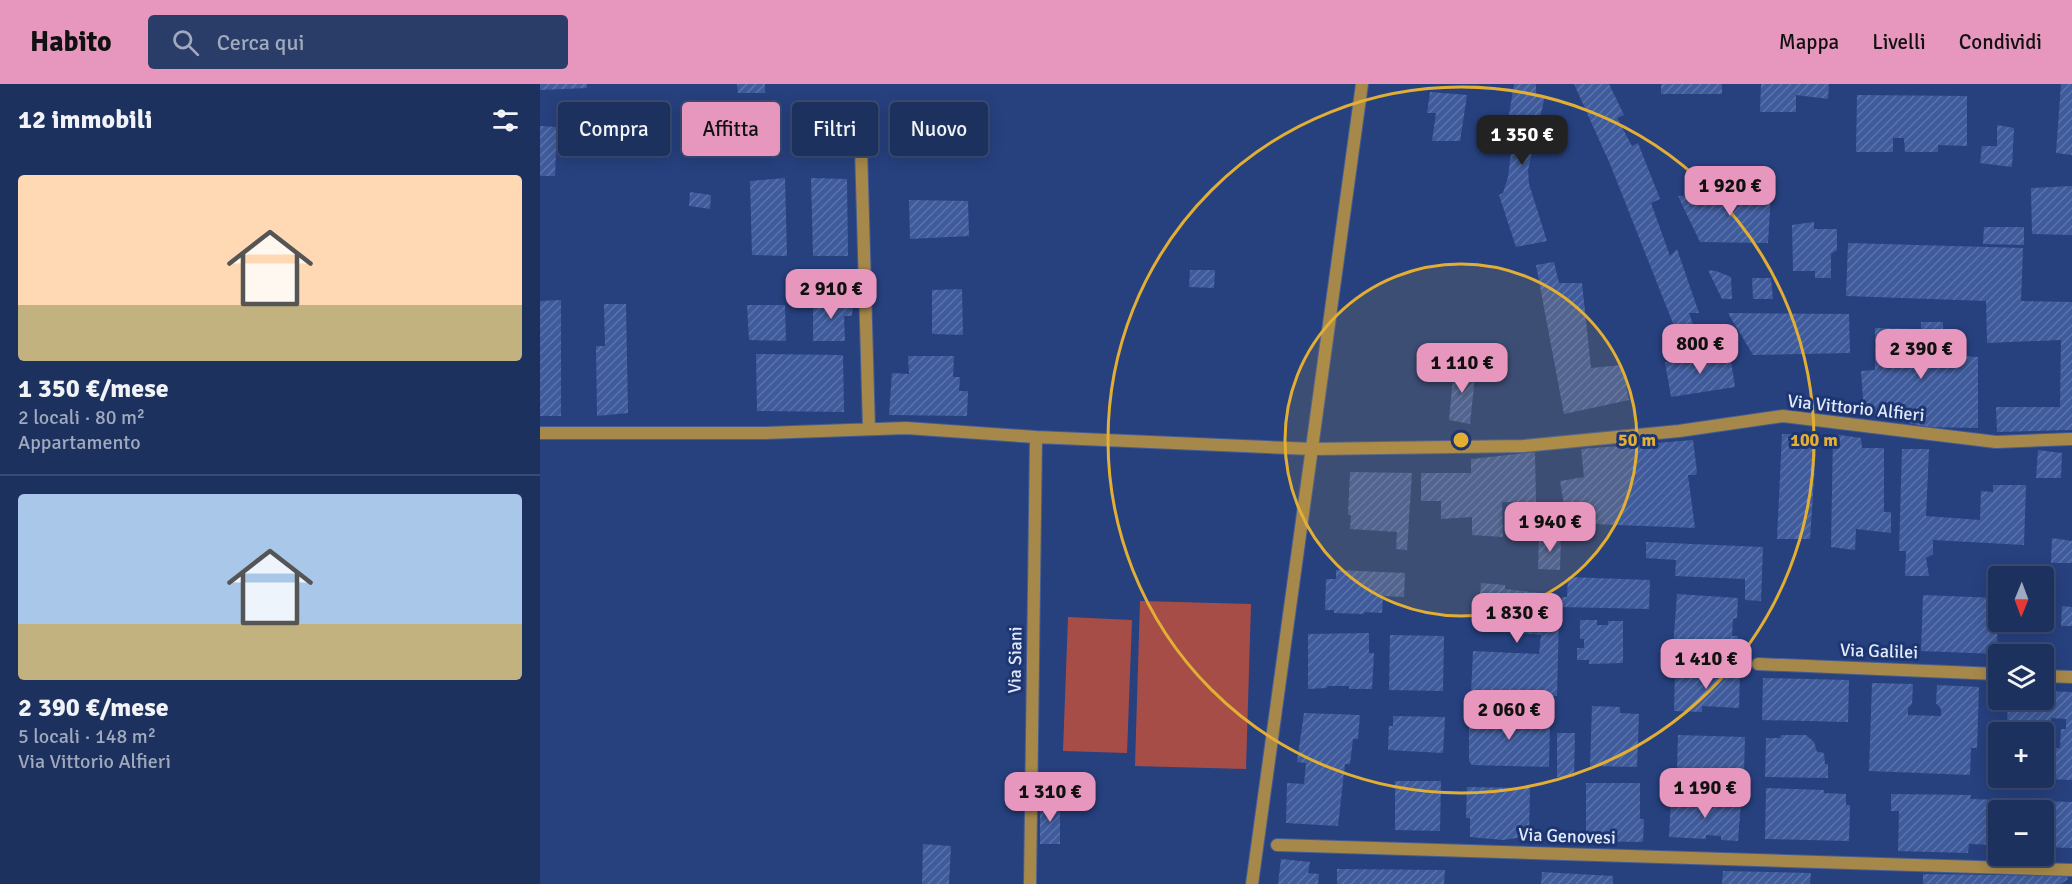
<!DOCTYPE html>
<html lang="it">
<head>
<meta charset="utf-8">
<style>
  :root { --surface:#1d315f; --page:#2a3d68; --text:#f1f3f6; --muted:#a0a9bd; --line:#3b4c74; --accent:#e797bd }
  body { margin:0; font-family:Signika,sans-serif; background:var(--page); color:var(--text); height:100vh; display:flex; flex-direction:column; font-size:22px; white-space:nowrap }
  * { box-sizing:border-box; margin:0 }
  p { font-size:20px; color:var(--muted) }
  .icon { flex:none; width:33px; height:33px; fill:none; stroke:currentColor; stroke-width:2; stroke-linecap:round; stroke-linejoin:round }
  .map { position:relative; flex:1; overflow:hidden }
  .panel { display:flex; flex-direction:column; background:var(--surface); width:540px }
  .panel>* { flex:none }
  .banner { position:absolute; left:18px; top:18px; width:570px; height:54px; display:flex; gap:12px }
  .needle { width:39px; rotate:181deg }
  .fabs { position:absolute; left:1448px; top:482px; display:grid; gap:12px }
  .fabs a { display:grid; place-items:center; width:66px; height:66px; border-radius:6px; background:var(--surface); box-shadow:0 3px 15px #0003,0 0 0 2px var(--line); font-size:30px }
  .price { position:absolute; translate:-50% -51px; padding:0 14px; border-radius:12px; background:var(--accent); color:#111; font-size:20px; line-height:39px; filter:drop-shadow(0 2px 3px #0008) }
  .price::after { content:''; position:absolute; left:50%; top:36px; width:18px; height:14px; margin-left:-9px; background:inherit; clip-path:polygon(0 0,100% 0,50% 100%) }
  .price.on { background:#222; color:#fff }
  ul { padding:0; list-style:none }
  li { display:grid; align-content:center; gap:12px; height:318px; padding:0 18px }
  li+li { border-top:2px solid var(--line) }
  li span { display:grid; place-items:center; height:186px; border-radius:6px; color:#555 }
  li>.icon { margin-inline-start:auto }
  span .icon { width:108px; height:108px; fill:#fffc; stroke-width:1 }
  li b { font-size:26px }
  h2 { display:flex; justify-content:space-between; align-items:center; height:72px; padding:0 18px; font-size:26px }
  .pill { padding:0 21px; border-radius:6px; background:var(--surface); box-shadow:0 3px 15px #0003,0 0 0 2px var(--line); font-size:21px; line-height:54px }
  .pill.on { background:var(--accent); color:#111 }
  header { display:flex; align-items:center; gap:36px; box-sizing:border-box; height:84px; padding:0 30px; background:var(--accent); color:#111 }
  header strong { font-size:28px }
  nav { display:flex; gap:33px; margin-inline-start:auto; font-size:21px }
  .search { width:420px; height:54px; background:var(--page); display:flex; align-items:center; gap:15px; box-sizing:border-box; padding:0 21px; border-radius:6px; color:var(--muted); font-size:22px }
  main { display:flex; flex:1; min-height:0 }
  .map>svg:first-child { display:block }
</style>
</head>
<body>
<header>
<strong>Habito</strong>
<div class="search"><svg class="icon" aria-label="search" viewBox="0 0 24 24"><circle cx="10" cy="10" r="6"/><path d="M15 15l6 6"/></svg>Cerca qui</div>
<nav><a>Mappa</a><a>Livelli</a><a>Condividi</a></nav>
</header>
<main>
<section class="panel">
<h2>12 immobili<svg class="icon" aria-label="filters" viewBox="0 0 24 24"><path d="M4 7h16M4 17h16"/><circle cx="9" cy="7" r="2"/><circle cx="15" cy="17" r="2"/></svg></h2>
<ul>
<li><span style="background:linear-gradient(#ffd9b3 70%,#c2b280 0)"><svg class="icon" aria-label="home" viewBox="0 0 24 24"><path d="M3 11l9-7 9 7M6 9v11h12V9"/></svg></span><div><b>1 350 €/mese</b><p>2 locali · 80 m²</p><p>Appartamento</p></div></li>
<li><span style="background:linear-gradient(#a9c7e8 70%,#c2b280 0)"><svg class="icon" aria-label="home" viewBox="0 0 24 24"><path d="M3 11l9-7 9 7M6 9v11h12V9"/></svg></span><div><b>2 390 €/mese</b><p>5 locali · 148 m²</p><p>Via Vittorio Alfieri</p></div></li>
</ul>
</section>
<div class="map">
<svg width="1532" height="800" viewBox="0 0 1532 800">
  <defs>
    <pattern id="building-hatch" width="6" height="6" patternUnits="userSpaceOnUse" patternTransform="scale(1.5)"><rect width="6" height="6" fill="#3f5b9c"/><path d="M-1 1l2-2M0 6l6-6M5 7l2-2" fill="none" stroke="#5a73ab"/></pattern>
  </defs>
  <rect width="100%" height="100%" fill="#27417f"/>
  <path fill="#a74d48" d="M 600,517 L 711,520 L 706,685 L 595,682 Z
    M 528,533 L 592,536 L 587,669 L 523,667 Z"/>
  <path fill="url(#building-hatch)" d="M 0,0 L 47,0 L 47,4 L 0,6 Z
    M 197,0 L 225,0 L 225,9 L 198,9 Z
    M 974,0 L 996,0 L 996,12 L 1005,12 L 988,86 L 989,100 L 1007,157 L 976,163 L 959,111 L 963,109 L 968,93 L 971,68 L 963,68 Z
    M 1034,0 L 1069,0 L 1084,31 L 1077,34 L 1092,62 L 1098,59 L 1120,115 L 1111,119 L 1130,172 L 1137,165 L 1159,229 L 1149,229 L 1159,257 L 1140,257 L 1070,80 Z
    M 1121,0 L 1182,0 L 1182,10 L 1121,10 Z
    M 1221,0 L 1289,0 L 1288,15 L 1256,11 L 1256,28 L 1220,28 Z
    M 1521,0 L 1532,0 L 1532,71 L 1516,69 Z
    M 890,8 L 927,11 L 920,57 L 892,57 L 896,29 L 887,29 Z
    M 1317,11 L 1427,12 L 1427,62 L 1398,61 L 1398,68 L 1365,68 L 1364,54 L 1353,54 L 1353,68 L 1316,68 Z
    M 198,16 L 229,16 L 229,34 L 199,34 Z
    M 417,28 L 417,46 L 427,46 L 421,67 L 385,67 L 385,32 Z
    M 1457,41 L 1474,44 L 1472,83 L 1440,79 L 1442,62 L 1457,62 Z
    M 0,42 L 17,43 L 15,92 L 0,92 Z
    M 245,94 L 247,172 L 212,171 L 210,97 Z
    M 271,94 L 307,95 L 308,172 L 273,172 Z
    M 1532,102 L 1532,151 L 1492,150 L 1491,104 Z
    M 150,108 L 171,111 L 170,125 L 149,122 Z
    M 1231,109 L 1228,159 L 1160,158 L 1138,112 Z
    M 369,116 L 428,117 L 429,152 L 370,155 Z
    M 1274,138 L 1274,145 L 1297,145 L 1297,166 L 1291,170 L 1291,194 L 1275,194 L 1275,187 L 1253,187 L 1252,141 Z
    M 1444,143 L 1484,143 L 1484,161 L 1443,160 Z
    M 1308,159 L 1483,164 L 1481,217 L 1532,218 L 1532,346 L 1457,348 L 1456,323 L 1520,323 L 1521,256 L 1447,259 L 1446,217 L 1306,212 Z
    M 1014,178 L 1019,199 L 1042,199 L 1051,284 L 1082,281 L 1089,316 L 1024,330 L 996,181 Z
    M 650,186 L 675,186 L 674,204 L 649,203 Z
    M 1168,186 L 1176,187 L 1191,193 L 1192,215 L 1182,215 Z
    M 1212,194 L 1231,194 L 1233,215 L 1213,215 Z
    M 422,205 L 423,251 L 392,250 L 392,206 Z
    M 313,215 L 312,232 L 304,232 L 305,257 L 273,257 L 273,218 Z
    M 21,216 L 21,332 L 0,332 L 0,217 Z
    M 64,220 L 86,220 L 88,329 L 57,332 L 56,262 L 65,262 Z
    M 207,221 L 245,221 L 246,257 L 209,256 Z
    M 1188,229 L 1309,230 L 1310,269 L 1213,271 Z
    M 1381,238 L 1403,238 L 1403,271 L 1438,273 L 1438,344 L 1387,343 L 1324,329 L 1321,287 L 1335,286 L 1335,244 L 1381,245 Z
    M 216,270 L 303,271 L 304,328 L 217,327 Z
    M 1190,271 L 1195,303 L 1131,313 L 1125,278 Z
    M 368,272 L 414,272 L 413,293 L 420,293 L 419,307 L 428,307 L 427,332 L 349,331 L 352,289 L 369,290 Z
    M 914,283 L 936,283 L 930,340 L 909,336 Z
    M 1242,350 L 1277,350 L 1270,455 L 1237,455 Z
    M 1293,350 L 1321,354 L 1322,364 L 1344,364 L 1344,428 L 1351,428 L 1351,449 L 1316,445 L 1315,466 L 1291,463 Z
    M 1153,356 L 1157,388 L 1156,391 L 1148,391 L 1155,444 L 1027,439 L 1020,397 L 1044,393 L 1041,365 Z
    M 1362,365 L 1389,365 L 1386,432 L 1440,436 L 1441,407 L 1453,408 L 1453,401 L 1486,401 L 1484,461 L 1393,456 L 1393,470 L 1386,474 L 1389,492 L 1365,492 L 1366,467 L 1359,467 Z
    M 1498,366 L 1522,369 L 1521,394 L 1496,394 Z
    M 995,368 L 996,418 L 962,418 L 963,453 L 932,451 L 932,433 L 901,435 L 901,417 L 881,417 L 881,389 L 931,389 L 931,375 Z
    M 810,388 L 872,389 L 867,466 L 856,465 L 857,448 L 810,445 L 811,431 L 808,431 Z
    M 999,453 L 1021,454 L 1020,486 L 998,485 Z
    M 1512,454 L 1532,457 L 1532,479 L 1511,479 Z
    M 1106,458 L 1223,463 L 1221,517 L 1205,516 L 1205,495 L 1135,492 L 1136,476 L 1106,474 Z
    M 796,486 L 865,489 L 864,513 L 843,512 L 842,529 L 824,528 L 824,530 L 794,529 L 794,526 L 785,526 L 786,495 L 796,495 Z
    M 1028,493 L 1110,496 L 1109,525 L 1022,523 L 1022,513 L 1027,513 Z
    M 941,499 L 965,501 L 965,505 L 1009,510 L 1007,530 L 1019,531 L 1017,612 L 931,609 L 933,567 L 999,570 L 1001,551 L 937,545 Z
    M 1137,510 L 1198,514 L 1197,534 L 1193,535 L 1192,552 L 1198,552 L 1197,568 L 1133,564 Z
    M 1383,511 L 1458,514 L 1457,570 L 1381,567 Z
    M 1522,522 L 1532,523 L 1532,542 L 1521,542 Z
    M 1040,536 L 1057,536 L 1057,541 L 1068,541 L 1068,537 L 1083,537 L 1083,579 L 1049,580 L 1049,576 L 1037,576 L 1037,564 L 1044,564 L 1044,555 L 1040,555 Z
    M 829,549 L 829,569 L 834,569 L 832,605 L 809,605 L 809,602 L 787,602 L 787,604 L 768,605 L 768,550 Z
    M 850,551 L 904,552 L 903,607 L 849,606 Z
    M 1475,560 L 1509,563 L 1508,588 L 1503,588 L 1503,570 L 1475,570 Z
    M 1135,586 L 1200,588 L 1199,624 L 1162,622 L 1162,628 L 1134,627 Z
    M 1223,594 L 1309,596 L 1308,638 L 1222,636 Z
    M 1332,599 L 1373,600 L 1372,620 L 1368,624 L 1368,631 L 1401,632 L 1401,625 L 1396,619 L 1397,601 L 1439,603 L 1437,664 L 1431,664 L 1430,691 L 1329,687 Z
    M 1503,607 L 1532,608 L 1532,696 L 1503,695 L 1503,664 L 1520,664 L 1521,645 L 1526,645 L 1526,635 L 1511,634 L 1511,645 L 1467,644 L 1468,615 L 1503,615 Z
    M 1052,622 L 1080,623 L 1080,629 L 1099,630 L 1097,683 L 1050,682 Z
    M 764,629 L 820,631 L 818,655 L 813,655 L 810,680 L 805,680 L 798,742 L 746,739 L 747,699 L 764,700 L 766,679 L 757,678 Z
    M 936,631 L 1008,634 L 1010,637 L 1009,683 L 932,681 L 929,677 L 929,634 Z
    M 853,632 L 905,633 L 903,669 L 848,666 L 849,642 L 853,642 Z
    M 1017,649 L 1035,649 L 1034,693 L 1017,693 Z
    M 1138,651 L 1205,653 L 1204,687 L 1137,685 Z
    M 1241,651 L 1266,651 L 1274,658 L 1277,668 L 1282,668 L 1284,670 L 1285,680 L 1288,680 L 1288,694 L 1225,693 L 1226,654 L 1240,654 Z
    M 855,697 L 901,697 L 900,747 L 855,746 Z
    M 1046,699 L 1100,699 L 1100,735 L 1104,735 L 1103,757 L 1101,758 L 1046,757 Z
    M 927,703 L 990,704 L 989,752 L 963,756 L 930,753 L 930,734 L 926,734 Z
    M 1226,704 L 1284,706 L 1284,709 L 1306,710 L 1306,721 L 1310,721 L 1309,757 L 1225,755 Z
    M 1351,710 L 1431,711 L 1430,715 L 1532,718 L 1532,764 L 1503,763 L 1503,726 L 1458,726 L 1458,761 L 1429,760 L 1428,769 L 1358,767 L 1359,727 L 1351,727 Z
    M 1149,712 L 1167,713 L 1167,715 L 1201,718 L 1198,757 L 1181,756 L 1181,752 L 1166,751 L 1166,755 L 1129,753 L 1131,715 L 1148,716 Z
    M 500,719 L 520,719 L 520,760 L 500,760 Z
    M 383,760 L 411,762 L 409,800 L 382,800 Z
    M 741,775 L 770,778 L 768,789 L 779,790 L 778,800 L 738,800 Z
    M 797,785 L 905,786 L 904,800 L 797,800 Z
    M 1183,787 L 1271,789 L 1270,800 L 1182,800 Z
    M 1002,788 L 1073,792 L 1073,800 L 1001,800 Z
    M 1383,790 L 1527,792 L 1528,795 L 1521,800 L 1383,800 Z"/>
  <g fill="none" stroke-linecap="round" stroke-linejoin="round">
    <g stroke="#455c93" stroke-width="14">
      <path id="minor" d="M 320,28 L 329,345
        M 266,195 L 325,195
        M 0,349 L 225,349 L 366,344 L 496,353 L 773,365 L 983,362 L 1139,347 L 1243,332 L 1456,358 L 1532,355
        M 1218,580 L 1458,590
        M 1503,592 L 1532,593
        M 737,761 L 1532,786
        M 490,800 L 496,353
        M 712,800 L 822,0"/>
    </g>
    <use href="#minor" stroke="#a6884a" stroke-width="12"/>
  </g>
  <circle cx="921" cy="356" r="176" fill="#e2af34" fill-opacity=".12"/>
  <g fill="none" stroke="#e2af34" stroke-width="3">
    <circle cx="921" cy="356" r="176"/>
    <circle cx="921" cy="356" r="353"/>
  </g>
  <g text-anchor="middle" stroke-width="6" stroke-linejoin="round" paint-order="stroke">
    <g font-size="18" fill="#e2eaf9" stroke="#1d3672">
      <text transform="translate(1316 324) rotate(6)" y="6">Via Vittorio Alfieri</text>
      <text transform="translate(1339 567) rotate(2)" y="6">Via Galilei</text>
      <text transform="translate(475 576) rotate(-89)" y="6">Via Siani</text>
      <text transform="translate(1027 752) rotate(2)" y="6">Via Genovesi</text>
    </g>
  </g>
  <circle cx="921" cy="356" r="9" fill="#e2af34" stroke="#1d3672" stroke-width="3"/>
  <g font-size="18" text-anchor="middle" font-weight="bold" fill="#e2af34" stroke="#1d3672" stroke-width="6" stroke-linejoin="round" paint-order="stroke">
    <text x="1097" y="362">50 m</text>
    <text x="1274" y="362">100 m</text>
  </g>
</svg>
<div class="fabs">
<a><svg class="needle" viewBox="-14 -14 28 28"><path d="M0-13l5 13h-10z" fill="#e53935"/><path d="M0 13l5-13h-10z" fill="#a0a9bd"/></svg></a>
<a><svg class="icon" aria-label="layers" viewBox="0 0 24 24"><path d="M12 4l9 5-9 5-9-5zM3 14l9 5 9-5"/></svg></a>
<a>+</a>
<a>−</a>
</div>
<b class="price on" style="left:982px;top:82px">1 350 €</b>
<b class="price" style="left:1190px;top:133px">1 920 €</b>
<b class="price" style="left:291px;top:236px">2 910 €</b>
<b class="price" style="left:1160px;top:291px">800 €</b>
<b class="price" style="left:1381px;top:296px">2 390 €</b>
<b class="price" style="left:922px;top:310px">1 110 €</b>
<b class="price" style="left:1010px;top:469px">1 940 €</b>
<b class="price" style="left:977px;top:560px">1 830 €</b>
<b class="price" style="left:1166px;top:606px">1 410 €</b>
<b class="price" style="left:969px;top:657px">2 060 €</b>
<b class="price" style="left:1165px;top:735px">1 190 €</b>
<b class="price" style="left:510px;top:739px">1 310 €</b>
<div class="banner">
<a class="pill">Compra</a>
<a class="pill on">Affitta</a>
<a class="pill">Filtri</a>
<a class="pill">Nuovo</a>
</div>
</div>
</main>
</body>
</html>
